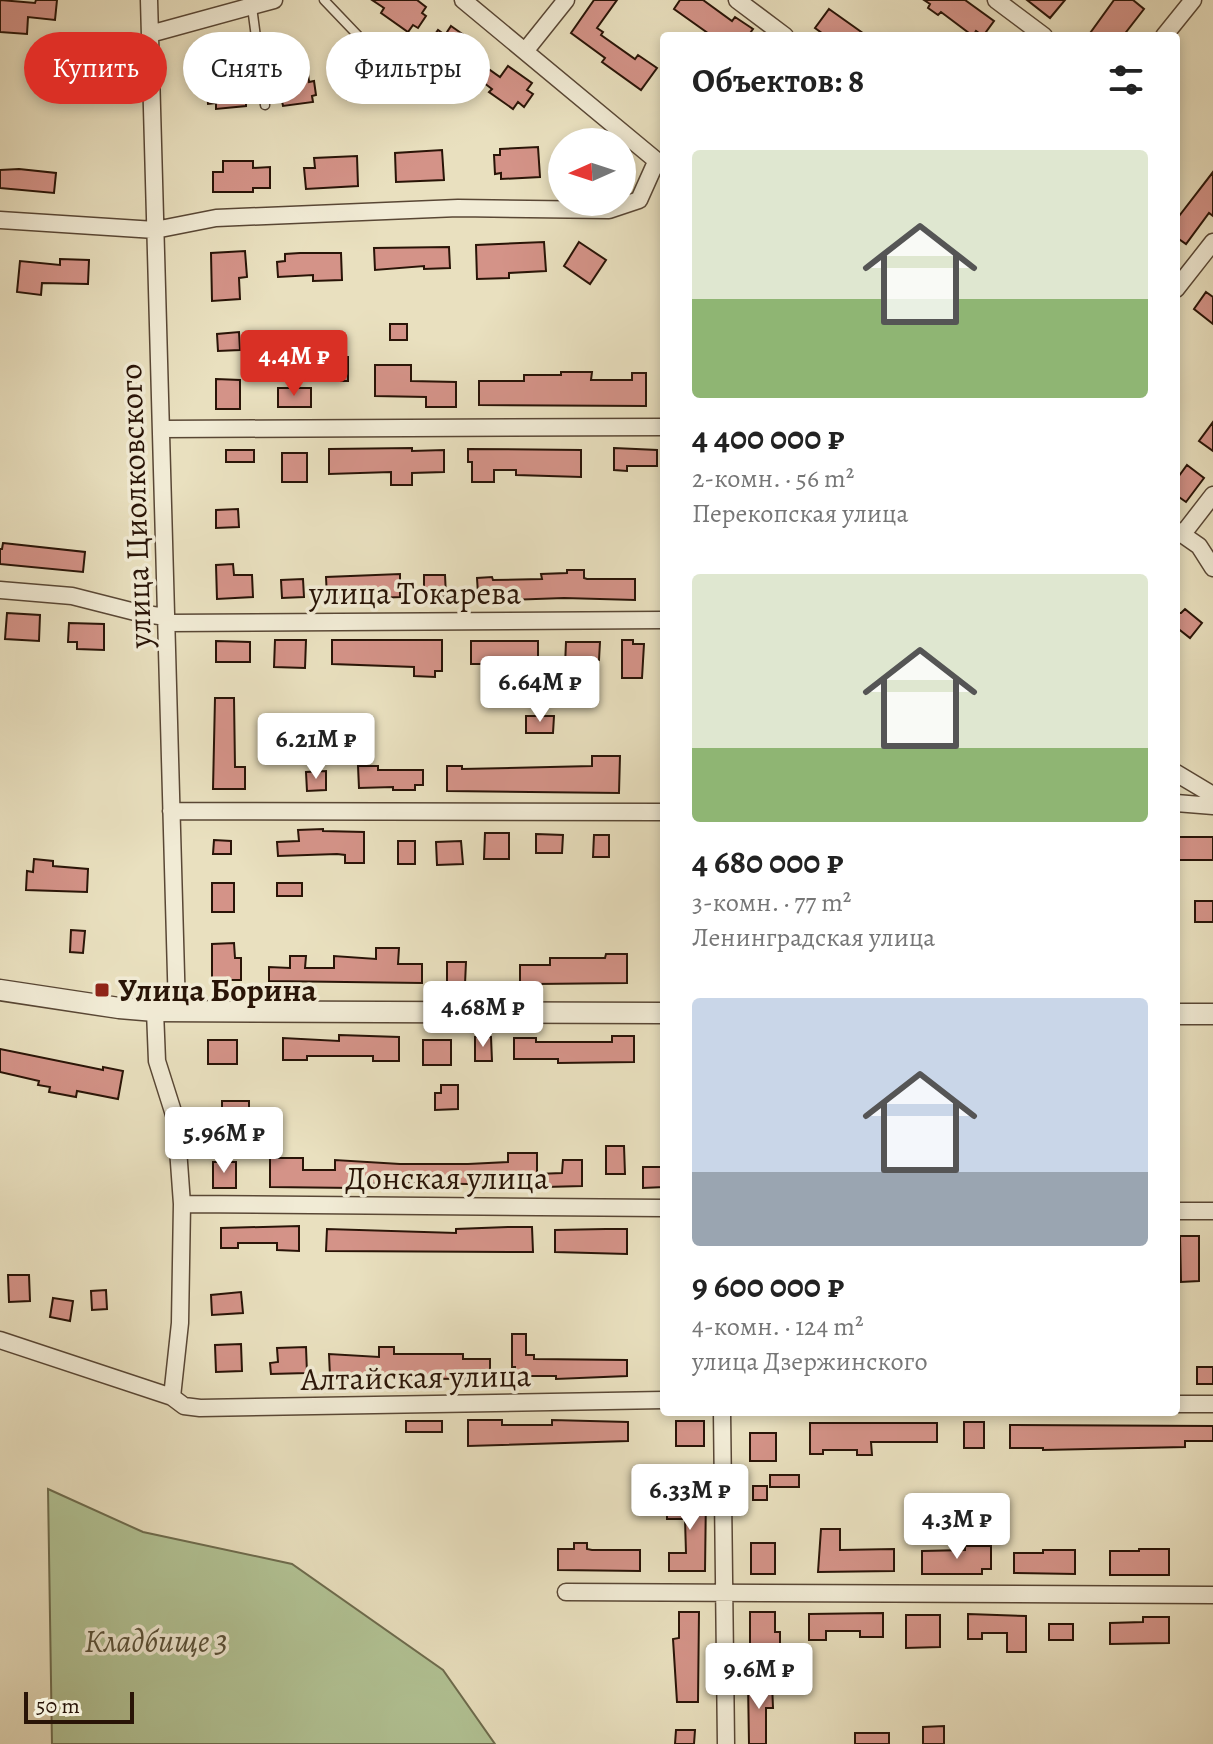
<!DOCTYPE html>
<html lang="ru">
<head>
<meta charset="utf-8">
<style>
  :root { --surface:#fff; --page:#f2f2f2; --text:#222; --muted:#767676; --accent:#d93025 }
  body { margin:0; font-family:Alegreya,serif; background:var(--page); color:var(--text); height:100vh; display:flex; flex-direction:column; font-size:30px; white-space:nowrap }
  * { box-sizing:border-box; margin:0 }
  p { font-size:26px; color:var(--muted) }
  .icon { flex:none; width:44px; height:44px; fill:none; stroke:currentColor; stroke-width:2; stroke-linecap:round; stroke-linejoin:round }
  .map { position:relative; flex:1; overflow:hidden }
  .details { position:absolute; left:660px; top:32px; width:520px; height:1384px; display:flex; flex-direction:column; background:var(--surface); border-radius:8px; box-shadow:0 4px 12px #0003 }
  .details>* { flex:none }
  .top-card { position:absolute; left:24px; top:32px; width:516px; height:72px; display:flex; gap:16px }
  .needle { width:52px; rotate:267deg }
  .fabs { position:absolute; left:548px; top:128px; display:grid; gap:16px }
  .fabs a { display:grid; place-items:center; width:88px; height:88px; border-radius:50%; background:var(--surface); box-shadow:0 4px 12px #0003; font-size:40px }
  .scale { position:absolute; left:24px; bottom:20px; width:110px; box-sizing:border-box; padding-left:8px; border:4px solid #291407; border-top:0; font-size:22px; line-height:28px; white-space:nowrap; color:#291407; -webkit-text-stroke:6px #f1ebd5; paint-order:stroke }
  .price { position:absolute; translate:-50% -68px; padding:0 18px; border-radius:8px; background:#fff; color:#222; font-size:26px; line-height:52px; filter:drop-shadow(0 2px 4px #0008) }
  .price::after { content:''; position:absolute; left:50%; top:48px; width:24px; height:18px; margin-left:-12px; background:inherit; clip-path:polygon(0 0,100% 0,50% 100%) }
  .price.active { background:var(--accent); color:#fff }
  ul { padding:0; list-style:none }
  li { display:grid; align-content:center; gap:16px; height:424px; padding:0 32px }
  li span { display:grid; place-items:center; height:248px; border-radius:8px; color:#555 }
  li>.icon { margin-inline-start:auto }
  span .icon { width:144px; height:144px; fill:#fffc; stroke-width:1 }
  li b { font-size:34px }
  h2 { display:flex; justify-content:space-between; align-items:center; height:96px; padding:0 32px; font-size:34px }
  .chip { padding:0 28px; border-radius:36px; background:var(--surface); box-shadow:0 4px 12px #0003; font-size:28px; line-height:72px }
  .chip.active { background:var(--accent); color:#fff }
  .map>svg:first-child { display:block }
</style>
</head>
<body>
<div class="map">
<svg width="1213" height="1744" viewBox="0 0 1213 1744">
  <rect width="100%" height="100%" fill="#e9e0bf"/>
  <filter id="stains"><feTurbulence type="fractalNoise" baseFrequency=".0025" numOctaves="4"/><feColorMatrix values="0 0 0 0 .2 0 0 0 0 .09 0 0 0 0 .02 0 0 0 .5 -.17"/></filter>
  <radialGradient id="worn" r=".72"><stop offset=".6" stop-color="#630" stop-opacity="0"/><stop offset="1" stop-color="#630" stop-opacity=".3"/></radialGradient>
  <path fill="#b2c395" stroke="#6e6c4e" stroke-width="2" d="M 48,1489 L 143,1532 L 292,1564 L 443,1670 L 495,1744 L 52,1744 Z"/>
  <path fill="#d49388" stroke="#291407" stroke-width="2" d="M 0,0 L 35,3 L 36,0 L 57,0 L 55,20 L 28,17 L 27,34 L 0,32 Z
    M 372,0 L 417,0 L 426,7 L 422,13 L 426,16 L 418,28 L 413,25 L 408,32 L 381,13 L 384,8 Z
    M 594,0 L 617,0 L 597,28 L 603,32 L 601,35 L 635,59 L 638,55 L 657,68 L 641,90 L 602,62 L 605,58 L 571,33 Z
    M 680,0 L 703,0 L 732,21 L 735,17 L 753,29 L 748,36 L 712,36 L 674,9 Z
    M 924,0 L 965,0 L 994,21 L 983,36 L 976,31 L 973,36 L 941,12 L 938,15 L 928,8 L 930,4 Z
    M 1027,0 L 1065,0 L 1050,18 Z
    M 1114,0 L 1133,0 L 1144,9 L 1123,36 L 1088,36 Z
    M 829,9 L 867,36 L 826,36 L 815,28 Z
    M 451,26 L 478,45 L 475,50 L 481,54 L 476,60 L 500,77 L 508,66 L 532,83 L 527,90 L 533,94 L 524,107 L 518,102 L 513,109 L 489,92 L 492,89 L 463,67 L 459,72 L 432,52 L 436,48 L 429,43 L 438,30 L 445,35 Z
    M 369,60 L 373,67 L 377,65 L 379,67 L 384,77 L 380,79 L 383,85 L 357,100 L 354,95 L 347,99 L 340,86 L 347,82 L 342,74 Z
    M 308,73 L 309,82 L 314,81 L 316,95 L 312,96 L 313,102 L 283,106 L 282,101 L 274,102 L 272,88 L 280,86 L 278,78 Z
    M 244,77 L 245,86 L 249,85 L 251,99 L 246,100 L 246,106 L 216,109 L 216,103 L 208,104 L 207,89 L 215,89 L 214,80 Z
    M 538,147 L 540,177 L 501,179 L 501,173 L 495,174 L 494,155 L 500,155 L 500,149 Z
    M 442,150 L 444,180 L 396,182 L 395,153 Z
    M 357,156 L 358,186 L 306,189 L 304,168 L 315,168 L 314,158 Z
    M 223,161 L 253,161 L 253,168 L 270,167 L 270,188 L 253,188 L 253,192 L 213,192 L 213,172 L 223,172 Z
    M 19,169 L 56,173 L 54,193 L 0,188 L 0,170 Z
    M 1213,172 L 1213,216 L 1209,213 L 1186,244 L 1176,237 L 1176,220 Z
    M 544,242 L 546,271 L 509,273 L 509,278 L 477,279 L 476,245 Z
    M 579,242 L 606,260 L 590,284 L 564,266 Z
    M 449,247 L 450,268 L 424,269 L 424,266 L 375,270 L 374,248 Z
    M 245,251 L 247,277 L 239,278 L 240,299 L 212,301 L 211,253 Z
    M 300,253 L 341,253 L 342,280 L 313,281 L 313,275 L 278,277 L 277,262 L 285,261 L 285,254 Z
    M 60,259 L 89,260 L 88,284 L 42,283 L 41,295 L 17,292 L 20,261 L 60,265 Z
    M 1206,292 L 1213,297 L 1213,324 L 1194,309 Z
    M 390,324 L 407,324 L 407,340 L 390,340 Z
    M 239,332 L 240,350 L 218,351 L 217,334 Z
    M 332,357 L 348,357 L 348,381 L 332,381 Z
    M 375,365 L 411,365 L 411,381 L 456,382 L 456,407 L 426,407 L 426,397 L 375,396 Z
    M 561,372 L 592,372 L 591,380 L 632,380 L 632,373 L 646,373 L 646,406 L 479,405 L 479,381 L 524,381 L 524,375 L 561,375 Z
    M 216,379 L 240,380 L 240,409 L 216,409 Z
    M 278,388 L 311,388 L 311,407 L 278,407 Z
    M 1213,422 L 1213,451 L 1199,441 Z
    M 412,448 L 412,451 L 444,450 L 444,472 L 412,473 L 412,485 L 391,485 L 391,472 L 329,474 L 329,449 Z
    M 614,448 L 657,450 L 657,466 L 627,466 L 627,471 L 614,470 Z
    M 468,449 L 581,450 L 581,477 L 516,475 L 516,470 L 494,470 L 494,482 L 472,482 L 472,462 L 468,462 Z
    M 226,450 L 254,450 L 254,462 L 226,462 Z
    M 282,453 L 307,453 L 307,482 L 282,482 Z
    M 1187,465 L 1204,478 L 1186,502 L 1176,495 L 1176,480 Z
    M 238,509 L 239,527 L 216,528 L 216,510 Z
    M 3,543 L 85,552 L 83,572 L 0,564 L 0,549 L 2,549 Z
    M 233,564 L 234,575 L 252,575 L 253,597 L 217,599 L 216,565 Z
    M 567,570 L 584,570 L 584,578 L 587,579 L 635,579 L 635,600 L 564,598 L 508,600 L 508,593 L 478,594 L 477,578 L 492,577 L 493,580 L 542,579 L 541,574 L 567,573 Z
    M 400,574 L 400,597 L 379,598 L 378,589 L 355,590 L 355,597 L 327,598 L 326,577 Z
    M 424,575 L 445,575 L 446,596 L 424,597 Z
    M 303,579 L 304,597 L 282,598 L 281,580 Z
    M 1185,609 L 1202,623 L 1190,638 L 1176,627 L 1176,613 L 1181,613 Z
    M 7,613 L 40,615 L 39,641 L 5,639 Z
    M 69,623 L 104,624 L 104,650 L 77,649 L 77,642 L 68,642 Z
    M 275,640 L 306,640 L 305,668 L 274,667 Z
    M 332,640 L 442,640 L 442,671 L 435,671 L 435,677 L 414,676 L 414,667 L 332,664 Z
    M 622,640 L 633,640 L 633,644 L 644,644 L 642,678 L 622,678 Z
    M 216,641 L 250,642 L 250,662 L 216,662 Z
    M 471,641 L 538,641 L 538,664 L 471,664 Z
    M 566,642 L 600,642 L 599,660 L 587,659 L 587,666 L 565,666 Z
    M 215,698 L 234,698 L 235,767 L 245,767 L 245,789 L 213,789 Z
    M 526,716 L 554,716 L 553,733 L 526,733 Z
    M 592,756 L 620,756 L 619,793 L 447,791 L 447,766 L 462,766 L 462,769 L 592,766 Z
    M 358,766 L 378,766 L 378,770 L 423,770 L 423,785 L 415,785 L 415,790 L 393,790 L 393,787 L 359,788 Z
    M 326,771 L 326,790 L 307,791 L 306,772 Z
    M 323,829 L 323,831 L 364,832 L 364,863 L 345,863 L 345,855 L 337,854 L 278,856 L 277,842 L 299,841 L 298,830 Z
    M 485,833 L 509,833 L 509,859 L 484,859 Z
    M 536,834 L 563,835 L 562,853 L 536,853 Z
    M 594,835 L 609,835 L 609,857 L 593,857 Z
    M 1176,837 L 1213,837 L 1213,860 L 1176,860 Z
    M 214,840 L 231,841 L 231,854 L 213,854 Z
    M 398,841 L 415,841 L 415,864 L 398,864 Z
    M 461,841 L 463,864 L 437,865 L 436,842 Z
    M 34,859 L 53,861 L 53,866 L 88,869 L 87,892 L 26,890 L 27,871 L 33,872 Z
    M 212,883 L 234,883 L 234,912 L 212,912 Z
    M 277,883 L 302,883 L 302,896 L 277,896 Z
    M 1195,901 L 1213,901 L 1213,922 L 1195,922 Z
    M 71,930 L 85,931 L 83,953 L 70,952 Z
    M 234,943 L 235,958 L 241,958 L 241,980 L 212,980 L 212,944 Z
    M 376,948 L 399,948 L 398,964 L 422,964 L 422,983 L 269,981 L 269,967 L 290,968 L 290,956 L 306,956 L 305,968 L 334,968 L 334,956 L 376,959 Z
    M 606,954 L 627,954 L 627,983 L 536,984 L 536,986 L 520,986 L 520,965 L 550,965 L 550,958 L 605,958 Z
    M 447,962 L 466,962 L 465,984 L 447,984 Z
    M 339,1035 L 399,1037 L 399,1061 L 373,1061 L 373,1056 L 307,1056 L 307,1060 L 283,1060 L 283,1038 L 339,1041 Z
    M 612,1036 L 634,1036 L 634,1062 L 558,1063 L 558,1059 L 514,1059 L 514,1038 L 536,1038 L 536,1042 L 612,1042 Z
    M 475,1037 L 491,1037 L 492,1061 L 475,1061 Z
    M 208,1040 L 237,1040 L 237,1064 L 208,1064 Z
    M 423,1040 L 451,1040 L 451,1065 L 423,1065 Z
    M 0,1049 L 103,1070 L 103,1067 L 123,1071 L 118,1099 L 77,1091 L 76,1097 L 49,1092 L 50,1087 L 38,1085 L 39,1081 L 0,1072 Z
    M 441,1085 L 458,1085 L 458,1109 L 435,1110 L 435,1093 L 441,1093 Z
    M 222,1101 L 249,1101 L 249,1120 L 222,1120 Z
    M 606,1146 L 624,1146 L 625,1174 L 606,1174 Z
    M 508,1153 L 537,1153 L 537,1174 L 562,1173 L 563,1160 L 582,1160 L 582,1186 L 508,1188 L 508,1185 L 468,1184 L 400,1183 L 355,1184 L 354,1188 L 270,1187 L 270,1158 L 303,1158 L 303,1170 L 335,1170 L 335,1160 L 400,1164 L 468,1164 L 508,1162 Z
    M 213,1162 L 236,1162 L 236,1188 L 213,1188 Z
    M 643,1167 L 664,1167 L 664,1187 L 643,1188 Z
    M 299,1226 L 299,1251 L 277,1250 L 277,1243 L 238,1243 L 238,1248 L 221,1248 L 221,1228 Z
    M 508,1227 L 532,1227 L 533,1252 L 326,1251 L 327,1229 L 456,1233 L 456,1229 Z
    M 606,1229 L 627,1229 L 627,1254 L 555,1252 L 555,1230 Z
    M 1180,1236 L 1199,1236 L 1199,1281 L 1181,1282 Z
    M 8,1275 L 29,1275 L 30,1301 L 9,1302 Z
    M 106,1290 L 107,1309 L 92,1310 L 91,1291 Z
    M 241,1292 L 243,1313 L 212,1315 L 211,1295 Z
    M 53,1298 L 73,1301 L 70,1321 L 50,1317 Z
    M 512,1334 L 526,1334 L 526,1355 L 534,1355 L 534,1359 L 627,1360 L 627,1376 L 556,1379 L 556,1376 L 515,1376 L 515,1367 L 512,1367 Z
    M 241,1344 L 242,1371 L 216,1372 L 215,1345 Z
    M 306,1347 L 307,1373 L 271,1374 L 270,1363 L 278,1362 L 277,1348 Z
    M 379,1347 L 394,1347 L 394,1354 L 463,1354 L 463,1359 L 490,1359 L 490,1378 L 439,1379 L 439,1383 L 405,1384 L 405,1376 L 330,1376 L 329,1354 L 379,1357 Z
    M 1197,1367 L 1213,1367 L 1213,1384 L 1197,1384 Z
    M 468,1420 L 502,1420 L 502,1425 L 552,1425 L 552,1420 L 628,1422 L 628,1441 L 468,1446 Z
    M 406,1421 L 442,1421 L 442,1432 L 406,1432 Z
    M 676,1421 L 704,1421 L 704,1446 L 676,1446 Z
    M 964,1422 L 984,1422 L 984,1448 L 964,1448 Z
    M 810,1423 L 937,1423 L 937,1442 L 871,1442 L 872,1455 L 857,1455 L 857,1450 L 823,1450 L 823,1454 L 810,1454 Z
    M 1010,1425 L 1213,1426 L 1213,1441 L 1185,1441 L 1185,1447 L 1043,1450 L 1043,1448 L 1010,1448 Z
    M 750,1433 L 776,1433 L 776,1461 L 750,1461 Z
    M 770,1475 L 799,1475 L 799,1487 L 770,1487 Z
    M 753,1486 L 767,1486 L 767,1500 L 753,1500 Z
    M 678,1494 L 706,1494 L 705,1571 L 669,1571 L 669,1553 L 686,1553 L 685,1519 L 667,1519 L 667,1501 L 678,1501 Z
    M 821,1529 L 840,1529 L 840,1550 L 894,1549 L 894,1571 L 818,1572 Z
    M 574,1543 L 587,1543 L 587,1549 L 592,1550 L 640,1550 L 640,1571 L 558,1570 L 558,1549 L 574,1549 Z
    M 751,1543 L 775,1543 L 775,1574 L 751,1574 Z
    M 965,1546 L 991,1546 L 991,1569 L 982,1569 L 982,1574 L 922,1574 L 922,1551 L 965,1550 Z
    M 1139,1549 L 1169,1549 L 1169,1575 L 1110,1575 L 1110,1551 L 1139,1551 Z
    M 1043,1550 L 1075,1550 L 1075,1574 L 1014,1573 L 1014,1553 L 1043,1553 Z
    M 679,1612 L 699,1612 L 698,1702 L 677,1702 L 673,1639 L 679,1638 Z
    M 750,1612 L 775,1612 L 775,1632 L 780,1632 L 780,1649 L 750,1649 Z
    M 883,1613 L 883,1637 L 860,1637 L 860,1631 L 826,1631 L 826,1640 L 809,1640 L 809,1614 Z
    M 968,1614 L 1026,1616 L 1026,1652 L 1007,1652 L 1007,1633 L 982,1633 L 982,1639 L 968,1639 Z
    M 906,1615 L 940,1615 L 940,1647 L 906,1648 Z
    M 1143,1617 L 1169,1617 L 1169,1643 L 1110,1644 L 1110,1623 L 1143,1622 Z
    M 1049,1624 L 1073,1624 L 1073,1640 L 1049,1640 Z
    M 748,1683 L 772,1683 L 773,1708 L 766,1708 L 766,1744 L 749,1744 Z
    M 944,1726 L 944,1744 L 923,1744 L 923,1727 Z
    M 676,1730 L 695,1730 L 694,1744 L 675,1744 Z
    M 855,1733 L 889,1733 L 889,1744 L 855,1744 Z"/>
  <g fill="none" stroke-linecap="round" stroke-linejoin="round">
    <g stroke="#594735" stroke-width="11">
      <path id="service" d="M 324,0 L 389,68
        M 252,7 L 265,105"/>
    </g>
    <g stroke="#594735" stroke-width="19">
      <path id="minor" d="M 149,0 L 177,1011
        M 463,0 L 663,166
        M 737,0 L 785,36
        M 996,0 L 1044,36
        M 150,34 L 274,0
        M 1164,36 L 1193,0
        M 526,50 L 566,0
        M 0,220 L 155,230 L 216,218 L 458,208 L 609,210 L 639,200 L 656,162
        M 1176,289 L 1213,242
        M 161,429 L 664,427
        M 1176,530 L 1199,546 L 1213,568
        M 1182,535 L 1213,495
        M 0,590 L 72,596 L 139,613 L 166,617
        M 166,623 L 664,620
        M 1176,773 L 1213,795
        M 1176,803 L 1213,806
        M 171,811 L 664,812
        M 155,1011 L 157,1061 L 176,1121 L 182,1204 L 180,1323 L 172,1397
        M 182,1204 L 664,1208
        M 1176,1211 L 1213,1211
        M 0,1340 L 172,1397 L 184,1406 L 200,1408 L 664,1400
        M 1176,1404 L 1213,1404
        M 722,1412 L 726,1744
        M 566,1592 L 1213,1595"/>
    </g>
    <g stroke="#594735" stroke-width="23">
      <path id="tertiary" d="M 0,990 L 119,1008 L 155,1011 L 664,1013
        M 1176,1014 L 1213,1014"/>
    </g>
    <use href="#service" stroke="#f1ebd5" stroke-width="8"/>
    <use href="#minor" stroke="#f1ebd5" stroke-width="16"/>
    <use href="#tertiary" stroke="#f1ebd5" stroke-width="20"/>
  </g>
  <rect fill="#8f2418" stroke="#f1ebd5" stroke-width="3" x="94" y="982" width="16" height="16" rx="4"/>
  <g text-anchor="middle" stroke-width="7" stroke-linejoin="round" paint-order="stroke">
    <g font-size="32" fill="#291407" stroke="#f1ebd5">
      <text transform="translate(135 506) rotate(-92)" y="11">улица Циолковского</text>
      <text x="415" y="604">улица Токарева</text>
      <text x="447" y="1189">Донская улица</text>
      <text transform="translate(416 1377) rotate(-1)" y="11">Алтайская улица</text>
    </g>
    <g font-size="32" font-weight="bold" fill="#291407" stroke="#f1ebd5" text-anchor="start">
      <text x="118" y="1001">Улица Борина</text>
    </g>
    <g font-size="32" font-style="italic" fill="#595139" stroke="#f1ebd5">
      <text x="156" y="1652">Кладбище 3</text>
    </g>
  </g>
  <rect width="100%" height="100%" filter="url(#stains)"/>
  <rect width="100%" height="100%" fill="url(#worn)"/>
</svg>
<div class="fabs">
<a><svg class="needle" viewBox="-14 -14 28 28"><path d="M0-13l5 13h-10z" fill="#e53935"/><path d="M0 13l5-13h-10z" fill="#767676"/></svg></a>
</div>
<div class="scale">50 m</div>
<b class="price active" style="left:294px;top:398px">4.4M ₽</b>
<b class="price" style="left:540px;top:724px">6.64M ₽</b>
<b class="price" style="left:316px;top:781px">6.21M ₽</b>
<b class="price" style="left:483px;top:1049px">4.68M ₽</b>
<b class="price" style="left:224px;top:1175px">5.96M ₽</b>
<b class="price" style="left:690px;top:1532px">6.33M ₽</b>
<b class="price" style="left:957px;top:1561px">4.3M ₽</b>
<b class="price" style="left:759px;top:1711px">9.6M ₽</b>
<div class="top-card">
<a class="chip active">Купить</a>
<a class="chip">Снять</a>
<a class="chip">Фильтры</a>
</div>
<section class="details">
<h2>Объектов: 8<svg class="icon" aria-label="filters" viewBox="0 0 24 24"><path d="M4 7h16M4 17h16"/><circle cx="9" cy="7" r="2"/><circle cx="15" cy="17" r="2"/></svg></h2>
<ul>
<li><span style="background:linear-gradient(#dfe7d0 60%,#8fb573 0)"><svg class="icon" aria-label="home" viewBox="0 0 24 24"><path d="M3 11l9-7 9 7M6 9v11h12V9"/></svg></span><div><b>4 400 000 ₽</b><p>2-комн. · 56 m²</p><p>Перекопская улица</p></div></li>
<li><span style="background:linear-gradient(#dfe7d0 70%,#8fb573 0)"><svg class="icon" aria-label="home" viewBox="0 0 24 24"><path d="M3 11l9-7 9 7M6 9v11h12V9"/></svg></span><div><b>4 680 000 ₽</b><p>3-комн. · 77 m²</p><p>Ленинградская улица</p></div></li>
<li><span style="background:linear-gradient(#c9d6e8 70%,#9aa5b1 0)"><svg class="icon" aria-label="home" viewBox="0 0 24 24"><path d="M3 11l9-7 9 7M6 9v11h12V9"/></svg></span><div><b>9 600 000 ₽</b><p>4-комн. · 124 m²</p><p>улица Дзержинского</p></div></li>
</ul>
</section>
</div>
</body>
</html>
